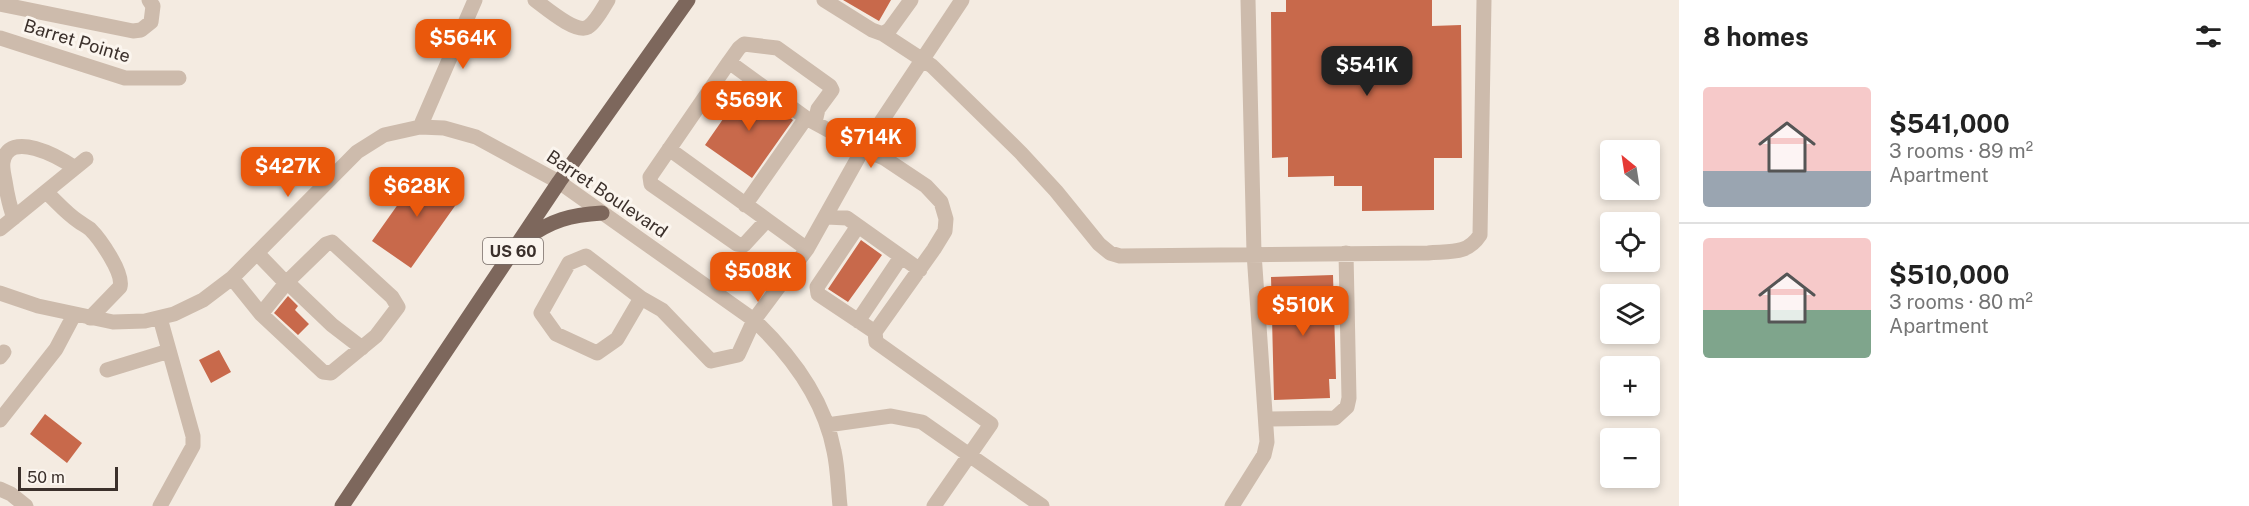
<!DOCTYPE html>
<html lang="en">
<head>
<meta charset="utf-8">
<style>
  :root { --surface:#fff; --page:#f2f2f2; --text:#222; --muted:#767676; --line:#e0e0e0; --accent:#ea580c }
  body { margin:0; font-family:"Public Sans",sans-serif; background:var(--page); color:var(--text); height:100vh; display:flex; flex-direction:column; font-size:22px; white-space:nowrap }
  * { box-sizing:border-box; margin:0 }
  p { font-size:20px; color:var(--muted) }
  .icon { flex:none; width:33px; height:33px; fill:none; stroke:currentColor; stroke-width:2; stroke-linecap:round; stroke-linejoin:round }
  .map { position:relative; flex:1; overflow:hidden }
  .drawer { display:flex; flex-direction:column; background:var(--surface); width:570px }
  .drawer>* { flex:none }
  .needle { width:39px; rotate:330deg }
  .fabs { position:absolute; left:1600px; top:140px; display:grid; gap:12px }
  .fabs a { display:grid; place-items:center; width:60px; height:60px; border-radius:6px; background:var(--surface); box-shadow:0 3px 9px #0003; font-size:30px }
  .scale { position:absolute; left:18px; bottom:15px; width:100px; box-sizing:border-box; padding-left:6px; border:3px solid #3b302b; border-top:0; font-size:16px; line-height:21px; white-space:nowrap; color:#3b302b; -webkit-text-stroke:4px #fbf5ee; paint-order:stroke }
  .price { position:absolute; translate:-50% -51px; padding:0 14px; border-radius:12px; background:var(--accent); color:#fff; font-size:20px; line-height:39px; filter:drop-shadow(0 2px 3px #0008) }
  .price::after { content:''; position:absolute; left:50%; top:36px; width:18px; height:14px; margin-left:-9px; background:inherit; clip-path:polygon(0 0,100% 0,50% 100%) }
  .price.active { background:#222; color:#fff }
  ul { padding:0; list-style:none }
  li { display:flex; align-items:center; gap:18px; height:150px; padding:0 24px }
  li+li { border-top:2px solid var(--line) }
  li span { display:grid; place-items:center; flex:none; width:168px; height:120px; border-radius:6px; color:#555 }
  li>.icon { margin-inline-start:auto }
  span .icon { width:72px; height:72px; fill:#fffc; stroke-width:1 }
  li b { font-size:26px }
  h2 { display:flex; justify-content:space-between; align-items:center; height:72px; padding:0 24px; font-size:26px }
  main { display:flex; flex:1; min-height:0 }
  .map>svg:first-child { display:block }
</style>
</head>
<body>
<main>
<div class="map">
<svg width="1679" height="506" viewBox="0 0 1679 506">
  <rect width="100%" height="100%" fill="#f4ebe1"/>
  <path fill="#c8694b" d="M 843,0 L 891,0 L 879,21 Z
    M 1286,0 L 1432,0 L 1432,26 L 1461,25 L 1462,158 L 1434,158 L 1434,210 L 1362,211 L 1362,186 L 1334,186 L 1334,176 L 1288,177 L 1288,157 L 1272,158 L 1271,12 L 1286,12 Z
    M 746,86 L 793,120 L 752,178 L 705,145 Z
    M 423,169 L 462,196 L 411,268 L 372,241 Z
    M 861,240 L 882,255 L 848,302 L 828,289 Z
    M 1333,275 L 1336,379 L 1329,379 L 1330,398 L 1274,400 L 1271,277 Z
    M 288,296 L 298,306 L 295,310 L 309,324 L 298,335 L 274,313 Z
    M 219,350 L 231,372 L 211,383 L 199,360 Z
    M 45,414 L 82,443 L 67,463 L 30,434 Z"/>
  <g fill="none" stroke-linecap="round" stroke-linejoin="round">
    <path stroke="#cdbbac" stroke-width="15" d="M 535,0 C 546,8 576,34 588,27 C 596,22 603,8 608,0
      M 824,0 L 872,30 L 883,34 L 890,29 L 911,0
      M 0,4 L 133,31 L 141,30 L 151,22 L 153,6 L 149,0
      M 883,34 L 932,66 L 1021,153 L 1056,191 L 1099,244 L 1110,253 L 1120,256 L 1428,253 C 1450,251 1467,255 1480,235 L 1484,0
      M 0,38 L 125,78 L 179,78
      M 729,62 L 739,48 L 744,44 L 777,48 L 830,86 L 832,90 L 818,109 L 815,122
      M 420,127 L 475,0
      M 669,149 L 767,220
      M 46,192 C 56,201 66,213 78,221 C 82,224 86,226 90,229 C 100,239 124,273 120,287 L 90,318
      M 745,205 L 806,118
      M 827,217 L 847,218 L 920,270
      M 14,218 C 9,205 7,194 5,181 C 4,175 2,168 3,162 C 9,129 59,157 75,168
      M 858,226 L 817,287 L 818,294 L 875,332
      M 0,229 L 86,159
      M 807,249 L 767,220 L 744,245 L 737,244 L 651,184 L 650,177 L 729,62 L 806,118 L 863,149 L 884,158 L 926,186 L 941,202 L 946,219 L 945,231 L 934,249 L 875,332 L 876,342 L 991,424 L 934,506
      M 232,278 L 261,314 L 323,372 L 331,373 L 376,336 L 398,307 L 392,297 L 332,242 L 326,244 L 287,282 L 284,281 L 258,254
      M 0,293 L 38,306 L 113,322 L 145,321 L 174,314 L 203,300 L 232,278 L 357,152 L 384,135 L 420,127 L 444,128 L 476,137 L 559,182 L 754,320 C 792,356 824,399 834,451 C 838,469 838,488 840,506
      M 641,298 L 617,339 L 597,353 L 556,334 L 541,313 L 569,263 L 586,256 L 641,298 L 662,310 L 711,361 L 738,355 L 754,320 L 807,249 L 863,149 L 962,0
      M 261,314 L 287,282 L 332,325 L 362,348
      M 160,318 L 193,436 L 193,446 L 160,506
      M 858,321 L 901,257
      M 0,357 L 4,352
      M 107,370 L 169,351
      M 1266,419 L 1335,418 L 1347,407 L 1349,398 L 1346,253
      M 0,420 L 56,349 L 74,315
      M 827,425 L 891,416 L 922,422 L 1042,506
      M 0,489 L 11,494 L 26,506
      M 1232,506 L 1264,455 L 1267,442 L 1254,253 L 1248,0"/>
    <path stroke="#7d675c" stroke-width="15" d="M 525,239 C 552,220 570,215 602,213
      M 342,506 L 559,182 L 688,0"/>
  </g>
  <g text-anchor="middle" stroke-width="6" stroke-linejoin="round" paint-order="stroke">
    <rect fill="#fbf5ee" stroke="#756b66" stroke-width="1.5" x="483" y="238" width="60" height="26" rx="4.5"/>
    <g font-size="16" font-weight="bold" fill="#3b302b">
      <text x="513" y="257">US 60</text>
    </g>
    <g font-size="18" fill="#3b302b" stroke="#fbf5ee">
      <text transform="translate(77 41) rotate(17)" y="6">Barret Pointe</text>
      <text transform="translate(607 194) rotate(34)" y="6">Barret Boulevard</text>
    </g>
  </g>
</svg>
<div class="fabs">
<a><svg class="needle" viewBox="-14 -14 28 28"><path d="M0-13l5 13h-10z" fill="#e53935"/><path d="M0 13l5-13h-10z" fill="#767676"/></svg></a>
<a><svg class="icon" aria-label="locate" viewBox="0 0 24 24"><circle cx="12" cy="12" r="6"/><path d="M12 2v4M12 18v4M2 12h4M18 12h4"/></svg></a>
<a><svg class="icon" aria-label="layers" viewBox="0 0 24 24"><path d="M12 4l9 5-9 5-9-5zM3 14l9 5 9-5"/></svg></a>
<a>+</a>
<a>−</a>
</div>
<div class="scale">50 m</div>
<b class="price" style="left:463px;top:70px">$564K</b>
<b class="price active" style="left:1367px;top:97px">$541K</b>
<b class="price" style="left:749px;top:132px">$569K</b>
<b class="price" style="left:871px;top:169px">$714K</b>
<b class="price" style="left:288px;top:198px">$427K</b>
<b class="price" style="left:417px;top:218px">$628K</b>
<b class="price" style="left:758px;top:303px">$508K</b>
<b class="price" style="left:1303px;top:337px">$510K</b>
</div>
<section class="drawer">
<h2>8 homes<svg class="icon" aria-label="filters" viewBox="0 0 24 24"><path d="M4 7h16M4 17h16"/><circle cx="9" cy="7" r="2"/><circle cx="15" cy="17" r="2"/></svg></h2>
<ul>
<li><span style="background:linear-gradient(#f6c9c9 70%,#9aa5b1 0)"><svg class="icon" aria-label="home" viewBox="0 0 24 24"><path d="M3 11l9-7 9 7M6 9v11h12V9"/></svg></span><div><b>$541,000</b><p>3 rooms · 89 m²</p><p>Apartment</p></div></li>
<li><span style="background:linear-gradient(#f6c9c9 60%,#7fa58c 0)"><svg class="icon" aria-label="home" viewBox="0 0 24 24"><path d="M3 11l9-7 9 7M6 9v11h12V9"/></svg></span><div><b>$510,000</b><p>3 rooms · 80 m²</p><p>Apartment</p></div></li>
</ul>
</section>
</main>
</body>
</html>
